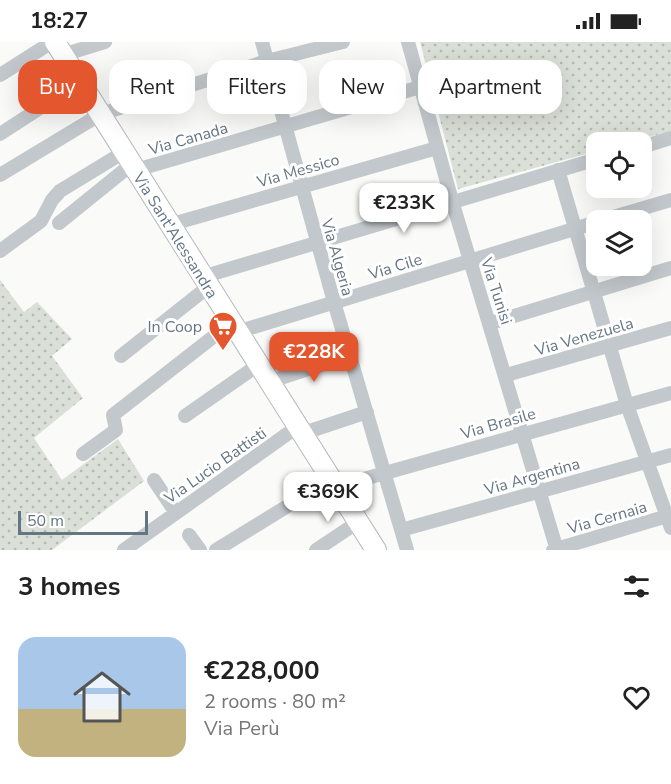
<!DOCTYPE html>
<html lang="en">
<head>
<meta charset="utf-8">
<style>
  :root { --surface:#fff; --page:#f2f2f2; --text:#222; --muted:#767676; --accent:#e4572e }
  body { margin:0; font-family:"Nunito Sans",sans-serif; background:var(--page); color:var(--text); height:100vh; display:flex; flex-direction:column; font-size:22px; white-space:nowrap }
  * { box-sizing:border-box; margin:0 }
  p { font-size:20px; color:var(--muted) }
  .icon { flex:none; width:33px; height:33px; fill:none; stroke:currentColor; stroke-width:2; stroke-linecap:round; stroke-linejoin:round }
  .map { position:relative; height:508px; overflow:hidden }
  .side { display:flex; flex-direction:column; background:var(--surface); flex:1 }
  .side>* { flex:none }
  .banner { position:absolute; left:18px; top:18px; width:636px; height:54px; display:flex; gap:12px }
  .buttons { position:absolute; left:586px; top:90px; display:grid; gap:12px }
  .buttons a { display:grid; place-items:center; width:66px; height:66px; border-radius:12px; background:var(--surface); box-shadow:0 6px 24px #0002; font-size:30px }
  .scale { position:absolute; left:18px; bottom:15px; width:130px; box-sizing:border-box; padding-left:6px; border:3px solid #657683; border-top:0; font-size:16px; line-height:21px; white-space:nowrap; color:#657683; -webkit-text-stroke:4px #fff; paint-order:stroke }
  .price { position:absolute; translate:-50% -51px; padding:0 14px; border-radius:12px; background:#fff; color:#222; font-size:20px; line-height:39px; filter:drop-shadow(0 2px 3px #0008) }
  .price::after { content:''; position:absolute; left:50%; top:36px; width:18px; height:14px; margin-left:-9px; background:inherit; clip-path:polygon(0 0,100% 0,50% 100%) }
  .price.on { background:var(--accent); color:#fff }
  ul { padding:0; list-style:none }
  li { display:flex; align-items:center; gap:18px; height:150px; padding:0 18px }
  li span { display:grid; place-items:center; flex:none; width:168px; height:120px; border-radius:18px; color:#555 }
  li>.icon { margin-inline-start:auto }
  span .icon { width:72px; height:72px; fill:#fffc; stroke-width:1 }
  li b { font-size:26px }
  h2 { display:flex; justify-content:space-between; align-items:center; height:72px; padding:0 18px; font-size:26px }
  .chip { padding:0 21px; border-radius:18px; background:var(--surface); box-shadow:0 6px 24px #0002; font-size:21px; line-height:54px }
  .chip.on { background:var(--accent); color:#fff }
  .status { display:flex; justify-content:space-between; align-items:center; height:42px; padding:0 30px; background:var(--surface); direction:ltr }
  .status svg { height:16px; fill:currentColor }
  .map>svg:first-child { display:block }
</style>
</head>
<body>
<div class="status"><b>18:27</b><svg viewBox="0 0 49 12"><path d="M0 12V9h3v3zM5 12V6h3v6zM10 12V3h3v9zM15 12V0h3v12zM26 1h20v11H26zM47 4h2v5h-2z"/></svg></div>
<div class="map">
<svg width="671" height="508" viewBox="0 0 671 508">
  <defs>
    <pattern id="grass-dots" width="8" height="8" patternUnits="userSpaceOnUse" patternTransform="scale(1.5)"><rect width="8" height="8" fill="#dadfd7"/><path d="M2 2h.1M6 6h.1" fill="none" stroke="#b4b9b4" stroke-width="1.8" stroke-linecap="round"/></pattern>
  </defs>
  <rect width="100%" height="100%" fill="#fafaf8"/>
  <path fill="url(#grass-dots)" d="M 420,0 L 671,0 L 671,89 L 629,100 L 597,100 L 597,109 L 458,147 Z
    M 0,238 L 24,270 L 37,260 L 72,297 L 52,314 L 83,356 L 34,396 L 62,438 L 118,397 L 144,439 L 52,508 L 0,508 Z"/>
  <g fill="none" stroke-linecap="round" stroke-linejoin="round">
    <g stroke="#b3babf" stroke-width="22">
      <path id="secondary" d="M 55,0 L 376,508"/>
    </g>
    <path stroke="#c3c8cc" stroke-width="14" d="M 262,0 L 334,260 L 407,508
      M 408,0 L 453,162 L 557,508
      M 62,13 L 105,0
      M 0,33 L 52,0
      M 0,92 L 80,40
      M 642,105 L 671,96
      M 136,128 L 420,45
      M 558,128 L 627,363 L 671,486
      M 0,133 L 101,72 L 267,19 L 343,0
      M 603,178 L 671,158
      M 59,181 L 132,122
      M 169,183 L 437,106
      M 0,209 L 41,179 L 52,158 L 60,149 L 124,110
      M 202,235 L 597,117
      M 491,281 L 671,226
      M 237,290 L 597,180
      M 121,314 L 208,245
      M 506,333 L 671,286
      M 268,340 L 351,313
      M 185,374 L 258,323
      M 301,392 L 367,370
      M 83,412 L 116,388 L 113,373 L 231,281
      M 154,438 L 176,471
      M 335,445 L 671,351
      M 401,488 L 671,413
      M 189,493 L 200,508
      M 124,508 L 297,385
      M 216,508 L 330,438
      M 316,508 L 358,480
      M 553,508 L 671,473"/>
    <use href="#secondary" stroke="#fff" stroke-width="20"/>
  </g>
  <defs>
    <g id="supermarket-pin" transform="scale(1.5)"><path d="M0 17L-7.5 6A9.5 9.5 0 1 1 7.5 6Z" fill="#e4572e" stroke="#fff"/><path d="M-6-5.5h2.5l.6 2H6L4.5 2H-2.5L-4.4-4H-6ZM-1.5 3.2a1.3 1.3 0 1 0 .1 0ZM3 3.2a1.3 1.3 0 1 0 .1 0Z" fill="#fff"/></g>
  </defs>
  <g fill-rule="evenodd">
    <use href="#supermarket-pin" x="223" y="284"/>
  </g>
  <g text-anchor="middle" stroke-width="6" stroke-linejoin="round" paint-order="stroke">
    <g font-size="16" fill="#657683" stroke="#fff">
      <text transform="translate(188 96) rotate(-16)" y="6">Via Canada</text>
      <text transform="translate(298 128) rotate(-16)" y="6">Via Messico</text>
      <text transform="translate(176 193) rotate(58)" y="6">Via Sant'Alessandra</text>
      <text transform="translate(338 215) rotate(74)" y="6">Via Algeria</text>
      <text transform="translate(395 224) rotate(-17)" y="6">Via Cile</text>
      <text transform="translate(497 249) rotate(72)" y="6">Via Tunisi</text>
      <text transform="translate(584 294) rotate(-16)" y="6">Via Venezuela</text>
      <text transform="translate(498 381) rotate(-16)" y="6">Via Brasile</text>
      <text transform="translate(215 423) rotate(-35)" y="6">Via Lucio Battisti</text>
      <text transform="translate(532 434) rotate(-16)" y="6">Via Argentina</text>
      <text transform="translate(607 475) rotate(-16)" y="6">Via Cernaia</text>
    </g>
    <g font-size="16" fill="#657683" stroke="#fff" text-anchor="end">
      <text x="202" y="290">In Coop</text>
    </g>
  </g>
</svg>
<div class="buttons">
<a><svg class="icon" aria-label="locate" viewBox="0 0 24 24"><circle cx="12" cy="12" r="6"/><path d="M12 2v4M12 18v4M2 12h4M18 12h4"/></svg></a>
<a><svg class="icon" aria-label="layers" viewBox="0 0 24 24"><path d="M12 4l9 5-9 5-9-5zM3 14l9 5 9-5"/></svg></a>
</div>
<div class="scale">50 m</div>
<b class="price" style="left:404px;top:192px">€233K</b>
<b class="price on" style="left:314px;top:341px">€228K</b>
<b class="price" style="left:328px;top:481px">€369K</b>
<div class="banner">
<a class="chip on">Buy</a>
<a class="chip">Rent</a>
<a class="chip">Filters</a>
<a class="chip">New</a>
<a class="chip">Apartment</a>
</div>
</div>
<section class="side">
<h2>3 homes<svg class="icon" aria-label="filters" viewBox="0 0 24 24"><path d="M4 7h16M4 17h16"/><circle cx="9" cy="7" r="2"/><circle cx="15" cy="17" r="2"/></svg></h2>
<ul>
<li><span style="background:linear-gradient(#a9c7e8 60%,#c2b280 0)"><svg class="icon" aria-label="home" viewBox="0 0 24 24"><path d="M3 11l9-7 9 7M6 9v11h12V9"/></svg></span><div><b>€228,000</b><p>2 rooms · 80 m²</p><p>Via Perù</p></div><svg class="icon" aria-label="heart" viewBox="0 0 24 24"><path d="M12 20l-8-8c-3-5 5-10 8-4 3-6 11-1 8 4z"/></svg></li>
</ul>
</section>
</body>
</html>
